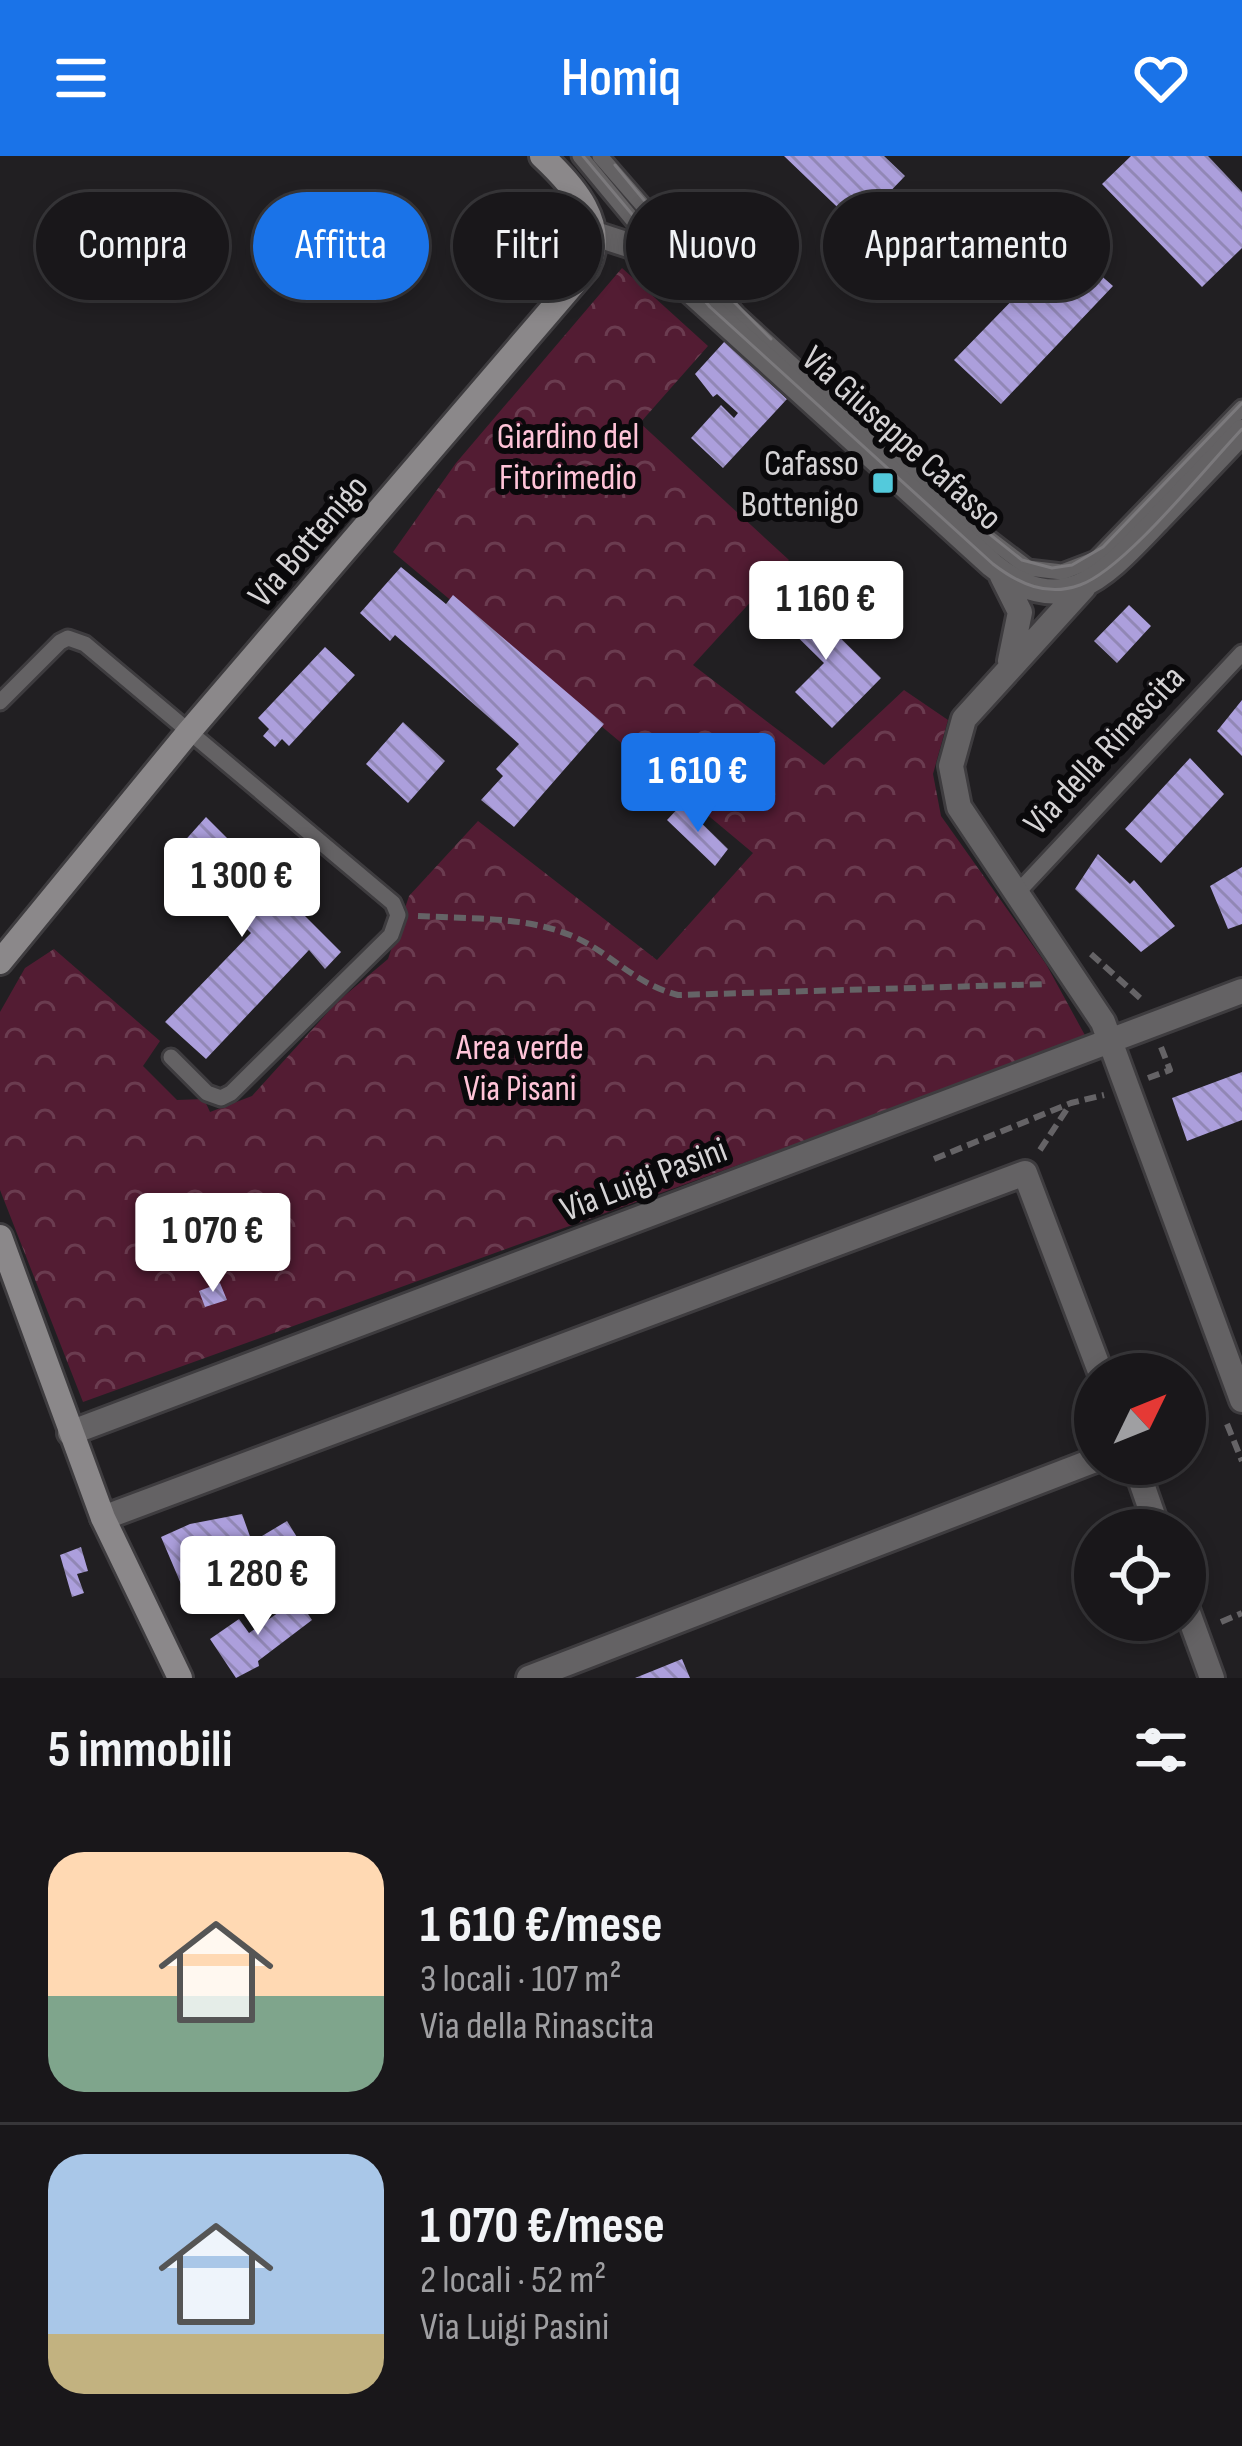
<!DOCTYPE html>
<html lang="it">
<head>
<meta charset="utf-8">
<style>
  :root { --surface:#19171a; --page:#222023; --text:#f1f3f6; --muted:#9f9fa2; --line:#373639; --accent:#1a73e8 }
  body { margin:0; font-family:"Sofia Sans Condensed",sans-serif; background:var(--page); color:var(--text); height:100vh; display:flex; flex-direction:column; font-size:45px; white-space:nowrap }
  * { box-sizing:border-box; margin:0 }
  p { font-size:39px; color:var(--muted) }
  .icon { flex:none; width:66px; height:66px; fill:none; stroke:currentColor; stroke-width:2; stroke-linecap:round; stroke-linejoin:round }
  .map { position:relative; height:1522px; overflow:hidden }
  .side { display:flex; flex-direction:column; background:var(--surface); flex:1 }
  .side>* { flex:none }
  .guide { position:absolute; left:36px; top:36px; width:1170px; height:108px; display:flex; gap:24px }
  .needle { width:78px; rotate:47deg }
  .tools { position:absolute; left:1074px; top:1197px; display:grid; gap:24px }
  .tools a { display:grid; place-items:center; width:132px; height:132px; border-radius:50%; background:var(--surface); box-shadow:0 6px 18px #0003,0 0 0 3px var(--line); font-size:60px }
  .price { position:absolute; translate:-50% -102px; padding:0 27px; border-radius:12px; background:#fff; color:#222; font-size:39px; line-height:78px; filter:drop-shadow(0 3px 6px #0008) }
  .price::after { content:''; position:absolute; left:50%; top:72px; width:36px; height:27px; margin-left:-18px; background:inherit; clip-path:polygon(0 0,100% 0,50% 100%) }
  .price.selected { background:var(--accent); color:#fff }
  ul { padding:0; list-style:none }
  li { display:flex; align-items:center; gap:36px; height:300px; padding:0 48px }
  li+li { border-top:3px solid var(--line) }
  li span { display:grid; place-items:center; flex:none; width:336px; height:240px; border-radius:36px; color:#555 }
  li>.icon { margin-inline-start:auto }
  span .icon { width:144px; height:144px; fill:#fffc; stroke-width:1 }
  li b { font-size:51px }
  h2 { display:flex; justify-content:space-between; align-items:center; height:144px; padding:0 48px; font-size:51px }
  .tag { padding:0 42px; border-radius:54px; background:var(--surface); box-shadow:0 6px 18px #0003,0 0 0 3px var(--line); font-size:42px; line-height:108px }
  .tag.selected { background:var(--accent); color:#fff }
  header { display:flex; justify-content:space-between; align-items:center; height:156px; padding:0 48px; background:var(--accent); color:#fff; font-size:54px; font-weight:600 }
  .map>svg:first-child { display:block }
</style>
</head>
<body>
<header><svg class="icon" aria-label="menu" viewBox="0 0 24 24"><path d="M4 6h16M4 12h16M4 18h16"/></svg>Homiq<svg class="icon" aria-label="heart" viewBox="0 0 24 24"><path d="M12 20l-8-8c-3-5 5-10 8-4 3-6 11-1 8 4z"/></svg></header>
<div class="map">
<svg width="1242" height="1522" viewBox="0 0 1242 1522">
  <defs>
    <pattern id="park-crowns" width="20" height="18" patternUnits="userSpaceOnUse" patternTransform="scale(3)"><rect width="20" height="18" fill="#531c33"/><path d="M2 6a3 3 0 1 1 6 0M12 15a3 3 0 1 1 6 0" fill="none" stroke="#6b3c50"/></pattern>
    <pattern id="building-back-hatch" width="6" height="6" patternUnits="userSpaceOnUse" patternTransform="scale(3)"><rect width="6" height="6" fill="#ac9fdc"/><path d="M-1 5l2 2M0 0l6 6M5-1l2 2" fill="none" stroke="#9187b5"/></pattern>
  </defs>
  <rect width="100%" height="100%" fill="#211f22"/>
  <path fill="url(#park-crowns)" d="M 622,112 L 708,190 L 640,267 L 789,404 L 693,509 L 824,609 L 904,534 L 948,564 L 933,618 L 941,660 L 1046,808 L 1087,883 L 83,1246 L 0,1034 L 0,856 L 25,812 L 54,793 L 160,885 L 143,910 L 177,944 L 204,943 L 210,956 L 252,940 L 337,846 L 388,803 L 409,740 L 478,665 L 657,804 L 753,697 L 393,396 L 456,307 Z"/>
  <path fill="url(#building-back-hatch)" d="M 784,0 L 884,0 L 905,20 L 857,70 Z
    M 1131,0 L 1208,0 L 1242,36 L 1242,92 L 1202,131 L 1102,28 Z
    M 906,61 L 920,75 L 896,99 L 881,86 Z
    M 1066,89 L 1113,130 L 1001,248 L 954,204 Z
    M 725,185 L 787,243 L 723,312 L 691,282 L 721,249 L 734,262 L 738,257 L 717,238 L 713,241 L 695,218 Z
    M 401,411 L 446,448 L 453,439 L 604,568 L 514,671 L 481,644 L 503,620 L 496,613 L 519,588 L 395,479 L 390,485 L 360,457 Z
    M 779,435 L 799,455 L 806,448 L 881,522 L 832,572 L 795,536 L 824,507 L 765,449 Z
    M 1129,449 L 1151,470 L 1117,507 L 1094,485 Z
    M 325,491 L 355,519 L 289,590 L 282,583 L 275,591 L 263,580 L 269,573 L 258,562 Z
    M 1242,544 L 1242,600 L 1217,575 Z
    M 403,566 L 445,605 L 408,647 L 366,608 Z
    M 1190,602 L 1224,638 L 1161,707 L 1125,673 Z
    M 682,648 L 728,693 L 715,710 L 667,664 Z
    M 206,661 L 341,796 L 325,813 L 309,794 L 206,903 L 165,866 L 251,777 L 172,699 Z
    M 1098,698 L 1130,728 L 1134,724 L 1175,770 L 1141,796 L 1075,733 Z
    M 1242,711 L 1242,768 L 1228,773 L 1210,730 Z
    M 1242,916 L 1242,964 L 1187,985 L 1172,942 Z
    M 220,1127 L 227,1144 L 205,1151 L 199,1135 Z
    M 242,1358 L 252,1386 L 287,1365 L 300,1386 L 281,1400 L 291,1414 L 272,1427 L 258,1403 L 181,1428 L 161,1381 L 190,1368 Z
    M 81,1391 L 88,1415 L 77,1418 L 84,1437 L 72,1441 L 60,1399 Z
    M 298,1443 L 312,1464 L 258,1505 L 259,1510 L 236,1522 L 210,1483 L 239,1463 L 249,1477 Z
    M 682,1503 L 690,1522 L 635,1522 Z"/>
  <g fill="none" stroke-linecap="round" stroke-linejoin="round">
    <g stroke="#3e3c3f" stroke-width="21">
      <path id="lane" d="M 580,0 L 666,104
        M 600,0 L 737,158 L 943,347 L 1028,412 L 1062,416 L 1096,403 L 1242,252
        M 0,546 L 60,486 L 68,482 L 85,488 L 393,747 L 398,759 L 391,779 L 231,937 L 221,942 L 207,937 L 171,901
        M 1016,738 L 1242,497"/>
    </g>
    <g stroke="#3e3c3f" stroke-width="30">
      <path id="street" d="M 595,78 L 638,92 L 657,105 L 992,409 C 1064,468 1106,418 1157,365 C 1185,336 1214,306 1242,276
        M 1002,420 L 1020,456 L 1010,505
        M 1084,431 L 964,563 L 951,610 L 959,651 L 1103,866 L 1242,1244
        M 70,1277 L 1242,835
        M 1135,1308 L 1158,1374
        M 103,1362 L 1025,1017 L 1101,1218
        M 1185,1448 L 1212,1522
        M 529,1522 L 1095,1304"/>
    </g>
    <g stroke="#3e3c3f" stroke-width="30">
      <path id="secondary" d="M 0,806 L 187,578 L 587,112 C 609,68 573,29 542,0
        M 0,1081 L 103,1362 L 180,1522"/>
    </g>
    <path stroke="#656366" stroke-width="6" stroke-dasharray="12 6" stroke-linecap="butt" d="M 418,760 C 468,763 523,760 570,779 C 611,796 632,827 678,839 L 1046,828
      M 1091,798 L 1140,842
      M 1148,922 L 1170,914 L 1161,891
      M 1040,994 L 1069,950
      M 934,1003 L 1071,947 L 1104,939
      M 1227,1268 L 1242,1305
      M 1221,1466 L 1242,1457"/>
    <use href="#lane" stroke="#646264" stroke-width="15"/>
    <use href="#street" stroke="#646264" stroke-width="24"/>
    <use href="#secondary" stroke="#8b888a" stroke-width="24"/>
    <path stroke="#7b797c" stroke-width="3" d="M 583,0 L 710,151 L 993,408 C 1019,428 1047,441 1080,429 C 1124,414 1206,311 1242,273
      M 615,9 L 701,113 L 771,183
      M 948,345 L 1022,404 L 1052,412 L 1072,409 L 1103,391 L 1242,247"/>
  </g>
  <rect fill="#53cadc" stroke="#0a090b" stroke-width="4.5" x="871" y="315" width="24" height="24" rx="6"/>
  <g text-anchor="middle" stroke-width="12" stroke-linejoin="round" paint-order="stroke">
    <g font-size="36" fill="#ffc4d8" stroke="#0a090b">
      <text x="568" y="292">Giardino del<tspan x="568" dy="41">Fitorimedio</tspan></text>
      <text x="520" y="903">Area verde<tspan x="520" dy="41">Via Pisani</tspan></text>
    </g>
    <g font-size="36" fill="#d5d3d5" stroke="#0a090b">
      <text transform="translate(903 281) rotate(42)" y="13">Via Giuseppe Cafasso</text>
      <text transform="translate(307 384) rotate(-49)" y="13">Via Bottenigo</text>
      <text transform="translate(1103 593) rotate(-47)" y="13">Via della Rinascita</text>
      <text transform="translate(643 1022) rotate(-21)" y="13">Via Luigi Pasini</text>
    </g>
    <g font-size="36" fill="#d5d3d5" stroke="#0a090b" text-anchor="end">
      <text x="859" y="319">Cafasso<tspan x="859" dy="41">Bottenigo</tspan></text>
    </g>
  </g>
</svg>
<div class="tools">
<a><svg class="needle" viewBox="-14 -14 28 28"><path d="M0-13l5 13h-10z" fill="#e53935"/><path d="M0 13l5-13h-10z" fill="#9f9fa2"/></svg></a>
<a><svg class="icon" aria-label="locate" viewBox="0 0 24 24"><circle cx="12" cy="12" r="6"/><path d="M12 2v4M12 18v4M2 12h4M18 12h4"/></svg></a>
</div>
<b class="price" style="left:826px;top:507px">1 160 €</b>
<b class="price selected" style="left:698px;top:679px">1 610 €</b>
<b class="price" style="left:242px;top:784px">1 300 €</b>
<b class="price" style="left:213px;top:1139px">1 070 €</b>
<b class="price" style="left:258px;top:1482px">1 280 €</b>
<div class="guide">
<a class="tag">Compra</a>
<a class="tag selected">Affitta</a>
<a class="tag">Filtri</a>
<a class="tag">Nuovo</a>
<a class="tag">Appartamento</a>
</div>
</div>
<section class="side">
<h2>5 immobili<svg class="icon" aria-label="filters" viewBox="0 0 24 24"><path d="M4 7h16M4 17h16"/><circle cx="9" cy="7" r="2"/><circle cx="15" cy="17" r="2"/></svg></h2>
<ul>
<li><span style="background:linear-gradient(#ffd9b3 60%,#7fa58c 0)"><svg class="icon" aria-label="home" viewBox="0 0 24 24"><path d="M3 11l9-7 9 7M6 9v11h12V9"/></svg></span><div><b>1 610 €/mese</b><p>3 locali · 107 m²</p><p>Via della Rinascita</p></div></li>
<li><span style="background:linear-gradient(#a9c7e8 75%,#c2b280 0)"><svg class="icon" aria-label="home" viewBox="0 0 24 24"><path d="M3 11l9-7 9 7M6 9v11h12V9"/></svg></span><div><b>1 070 €/mese</b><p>2 locali · 52 m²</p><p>Via Luigi Pasini</p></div></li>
</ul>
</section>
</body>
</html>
